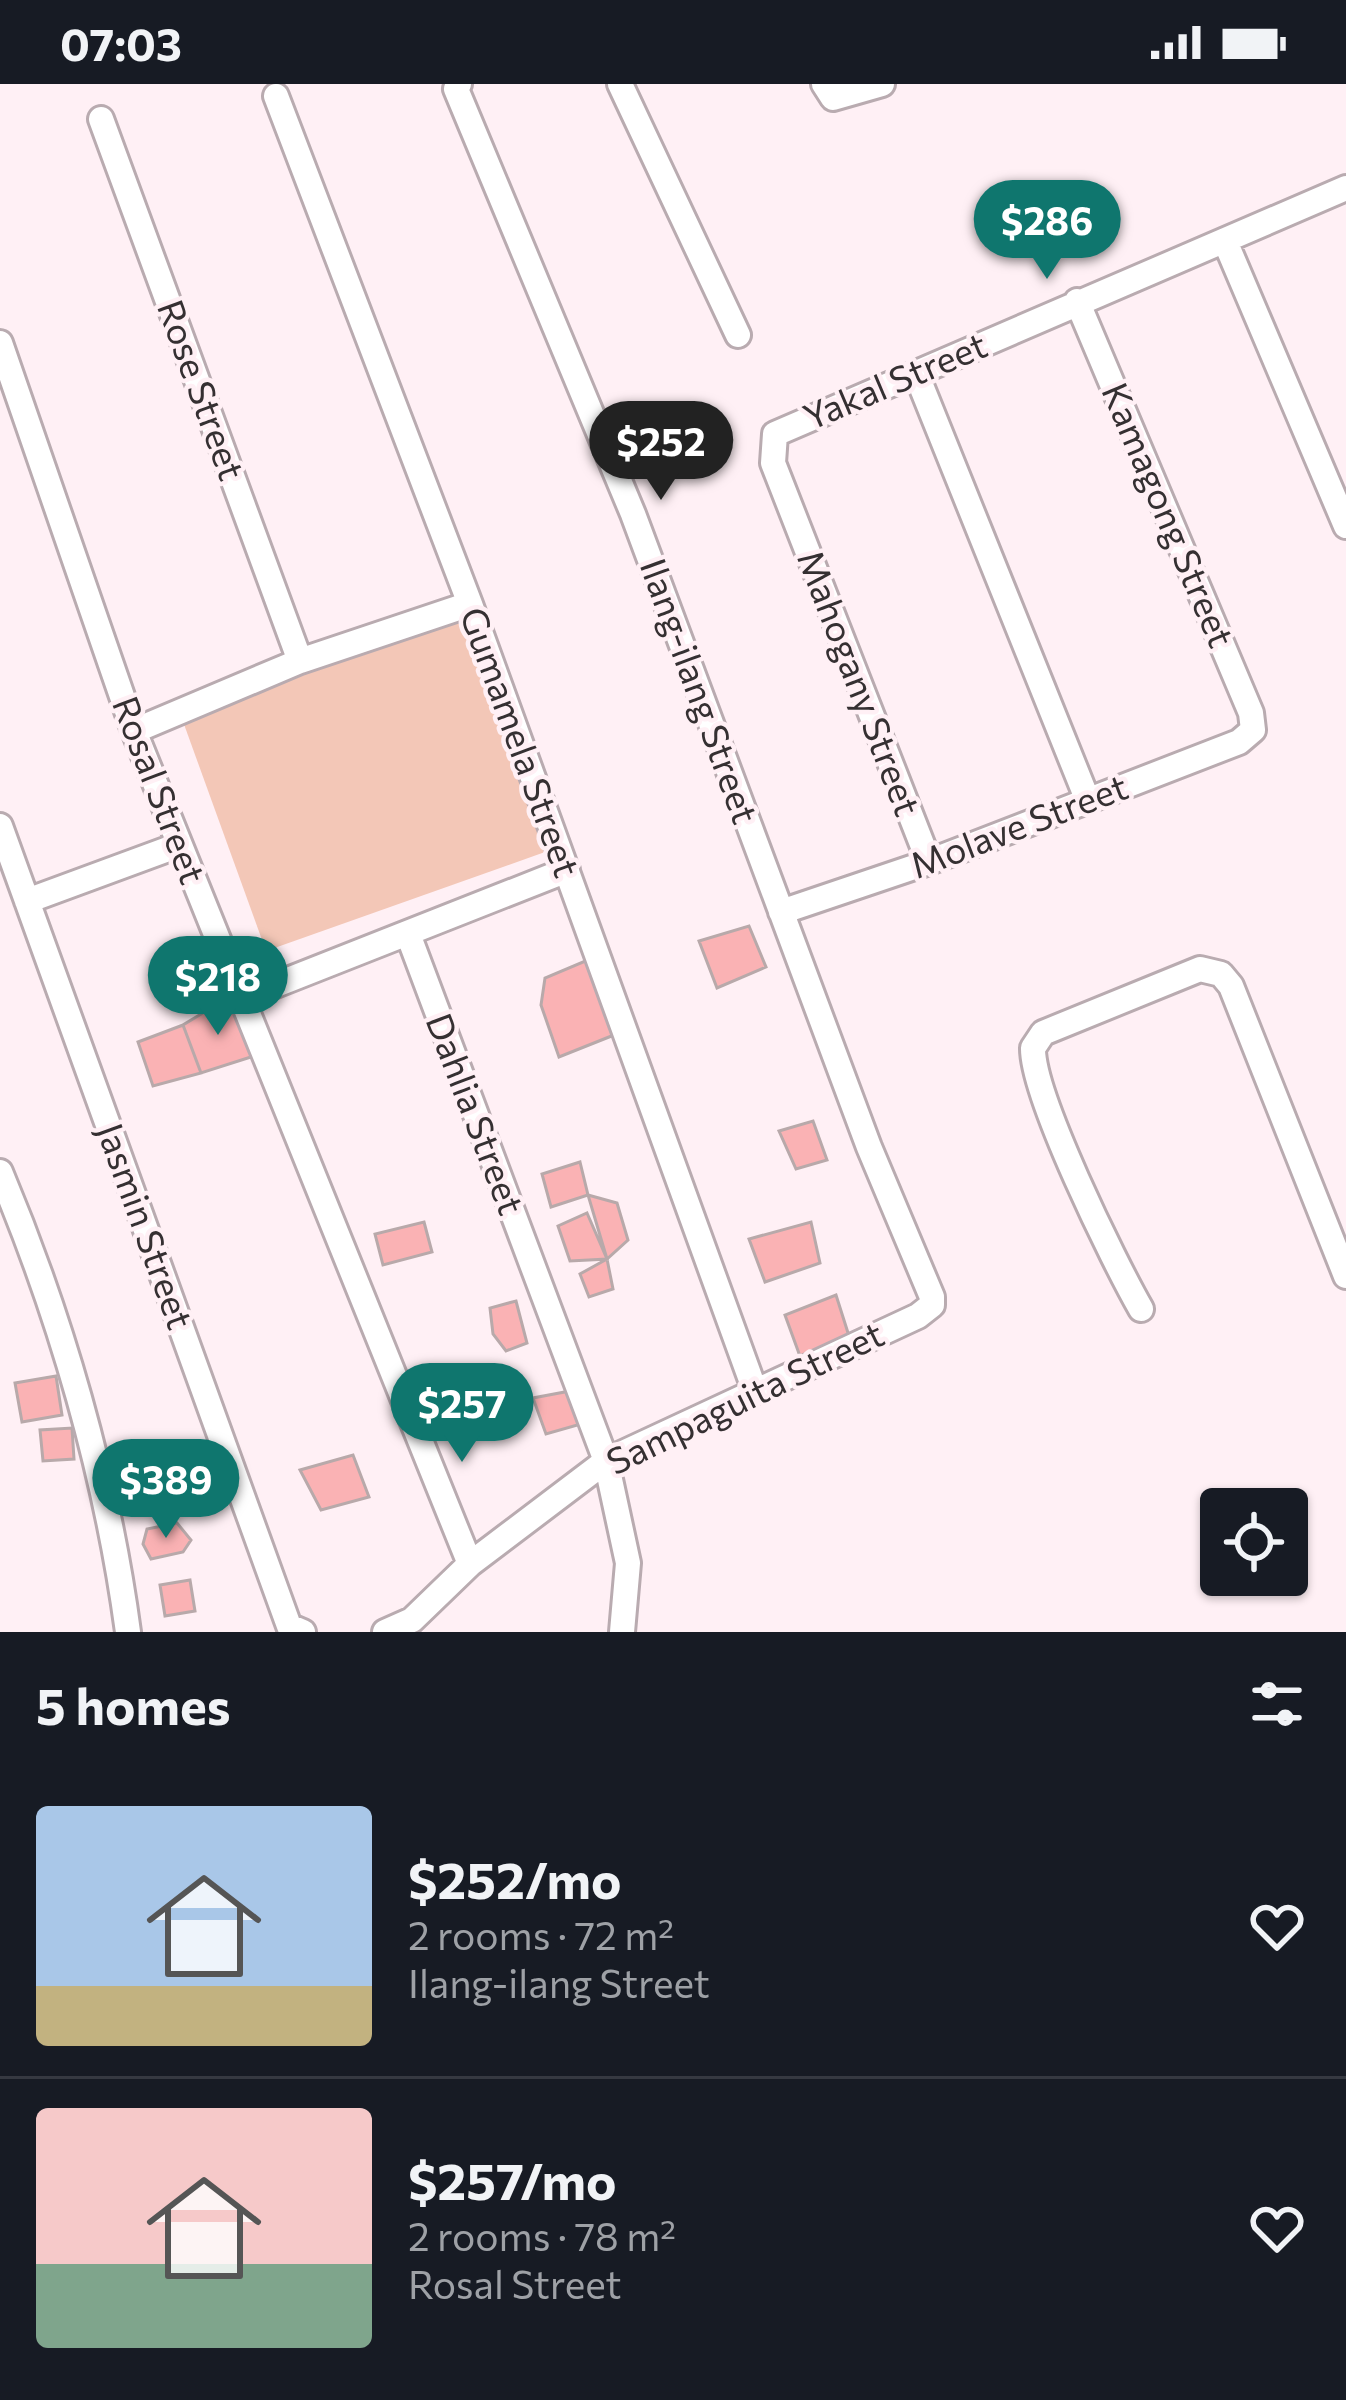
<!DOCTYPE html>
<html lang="en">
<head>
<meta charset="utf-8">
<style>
  :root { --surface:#171b24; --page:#20242c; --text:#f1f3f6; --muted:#9ea1a6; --line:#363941; --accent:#0f766e }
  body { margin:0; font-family:Commissioner,sans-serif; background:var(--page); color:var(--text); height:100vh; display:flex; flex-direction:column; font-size:45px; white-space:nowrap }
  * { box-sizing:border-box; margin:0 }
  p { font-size:39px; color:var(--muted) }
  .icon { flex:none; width:66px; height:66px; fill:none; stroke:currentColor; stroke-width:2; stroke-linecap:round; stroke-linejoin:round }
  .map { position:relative; height:1548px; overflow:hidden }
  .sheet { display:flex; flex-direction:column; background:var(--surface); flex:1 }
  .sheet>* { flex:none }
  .tools { position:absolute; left:1200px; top:1404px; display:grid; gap:24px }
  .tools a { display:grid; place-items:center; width:108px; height:108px; border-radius:12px; background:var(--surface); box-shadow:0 3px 9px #0004; font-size:60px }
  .price { position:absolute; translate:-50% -102px; padding:0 27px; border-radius:42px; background:var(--accent); color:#fff; font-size:39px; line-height:78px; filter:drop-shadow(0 3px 6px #0008) }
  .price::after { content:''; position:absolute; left:50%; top:72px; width:36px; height:27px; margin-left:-18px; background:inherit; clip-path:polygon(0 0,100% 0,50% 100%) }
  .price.current { background:#222; color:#fff }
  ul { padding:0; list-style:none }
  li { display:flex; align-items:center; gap:36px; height:300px; padding:0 36px }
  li+li { border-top:3px solid var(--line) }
  li span { display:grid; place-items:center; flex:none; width:336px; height:240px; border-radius:12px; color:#555 }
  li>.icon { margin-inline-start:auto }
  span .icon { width:144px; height:144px; fill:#fffc; stroke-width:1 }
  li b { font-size:51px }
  h2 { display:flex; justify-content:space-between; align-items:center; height:144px; padding:0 36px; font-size:51px }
  .status { display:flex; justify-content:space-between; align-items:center; height:84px; padding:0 60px; background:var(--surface); direction:ltr }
  .status svg { height:33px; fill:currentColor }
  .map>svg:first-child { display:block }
</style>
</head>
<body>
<div class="status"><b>07:03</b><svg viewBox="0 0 49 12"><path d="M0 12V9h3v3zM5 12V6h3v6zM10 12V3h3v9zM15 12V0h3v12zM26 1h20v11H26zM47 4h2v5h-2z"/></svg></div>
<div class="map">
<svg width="1346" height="1548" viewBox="0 0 1346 1548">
  <rect width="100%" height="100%" fill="#fff0f5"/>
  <path fill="#f3c7b7" d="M 460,533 L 545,768 L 266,867 L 181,632 Z"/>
  <path fill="#fab2b4" stroke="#b8a9aa" stroke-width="3" d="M 749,842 L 766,883 L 717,904 L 699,857 Z
    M 590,875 L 614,951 L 559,973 L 541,921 L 545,894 Z
    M 229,913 L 254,972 L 201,989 L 183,941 Z
    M 183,941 L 201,989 L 153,1002 L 138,958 Z
    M 813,1037 L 827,1076 L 796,1085 L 779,1047 Z
    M 580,1078 L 588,1111 L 551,1123 L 542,1090 Z
    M 588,1111 L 617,1119 L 628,1156 L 607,1175 Z
    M 587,1129 L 607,1175 L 570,1177 L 558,1142 Z
    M 424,1138 L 432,1168 L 383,1181 L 375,1150 Z
    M 811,1138 L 820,1179 L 765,1198 L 749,1155 Z
    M 607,1175 L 613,1205 L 589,1213 L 580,1190 Z
    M 836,1211 L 849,1252 L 801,1275 L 785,1231 Z
    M 516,1217 L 527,1259 L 506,1267 L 493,1250 L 490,1224 Z
    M 56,1292 L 62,1331 L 22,1338 L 15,1299 Z
    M 570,1307 L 581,1340 L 546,1350 L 533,1314 Z
    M 72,1344 L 74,1375 L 43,1377 L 40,1346 Z
    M 353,1371 L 369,1413 L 321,1426 L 300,1386 Z
    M 177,1439 L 191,1456 L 183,1468 L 151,1475 L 143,1460 L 147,1445 Z
    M 190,1496 L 195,1527 L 165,1532 L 160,1501 Z"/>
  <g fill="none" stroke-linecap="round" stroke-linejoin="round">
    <g stroke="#b9abb0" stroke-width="30">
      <path id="minor" d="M 620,0 L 738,251
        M 824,0 L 833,14 L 882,0
        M 276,12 L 470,520 L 755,1307
        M 101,35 L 300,577
        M 1225,157 L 1346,442
        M 0,259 L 134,647 L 470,1480
        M 916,289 L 1088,717
        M 134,647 L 300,577 L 470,520
        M 0,742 L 289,1542 L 303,1548
        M 929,778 L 773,379 L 775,350 L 1346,104
        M 27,817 L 179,761
        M 781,828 L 929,778 L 1239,658 L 1253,646 L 1251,629 L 1077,217
        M 408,850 L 606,1377 L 628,1479 L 622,1548
        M 240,915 L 567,786
        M 0,1088 C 61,1233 107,1392 128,1548
        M 1141,1225 C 1114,1178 1032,1011 1033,964 L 1043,949 L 1200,885 L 1221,890 L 1231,902 L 1346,1192
        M 385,1548 L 412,1536 L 470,1480 L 606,1377 L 918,1232 L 932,1221 L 932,1213 L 869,1063 L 633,430 L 456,5 L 459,0"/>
    </g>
    <use href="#minor" stroke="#fff" stroke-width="24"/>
  </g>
  <g text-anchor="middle" stroke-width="9" stroke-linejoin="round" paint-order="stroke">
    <g font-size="36" fill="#353032" stroke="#fff0f5">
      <text transform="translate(895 297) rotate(-23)" y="13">Yakal Street</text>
      <text transform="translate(201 306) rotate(70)" y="13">Rose Street</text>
      <text transform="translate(1168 431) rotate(67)" y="13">Kamagong Street</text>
      <text transform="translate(859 599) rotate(69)" y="13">Mahogany Street</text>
      <text transform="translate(699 607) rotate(70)" y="13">Ilang-ilang Street</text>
      <text transform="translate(520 658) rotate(70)" y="13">Gumamela Street</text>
      <text transform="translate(159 706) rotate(69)" y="13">Rosal Street</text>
      <text transform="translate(1019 742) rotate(-21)" y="13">Molave Street</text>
      <text transform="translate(475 1030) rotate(69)" y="13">Dahlia Street</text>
      <text transform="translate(145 1142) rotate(70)" y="13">Jasmin Street</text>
      <text transform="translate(745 1314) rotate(-26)" y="13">Sampaguita Street</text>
    </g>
  </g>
</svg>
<div class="tools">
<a><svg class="icon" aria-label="locate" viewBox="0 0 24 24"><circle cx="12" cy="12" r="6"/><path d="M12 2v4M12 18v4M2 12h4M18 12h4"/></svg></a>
</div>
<b class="price" style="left:1047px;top:198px">$286</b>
<b class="price current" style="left:661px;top:419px">$252</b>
<b class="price" style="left:218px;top:954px">$218</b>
<b class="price" style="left:462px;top:1381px">$257</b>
<b class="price" style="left:166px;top:1457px">$389</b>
</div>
<section class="sheet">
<h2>5 homes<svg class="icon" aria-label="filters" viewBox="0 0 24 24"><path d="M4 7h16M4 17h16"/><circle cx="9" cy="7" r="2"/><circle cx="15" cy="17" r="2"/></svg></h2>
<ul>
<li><span style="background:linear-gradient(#a9c7e8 75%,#c2b280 0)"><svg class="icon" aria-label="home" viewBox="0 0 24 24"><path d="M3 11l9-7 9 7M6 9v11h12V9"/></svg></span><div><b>$252/mo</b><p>2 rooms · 72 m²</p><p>Ilang-ilang Street</p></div><svg class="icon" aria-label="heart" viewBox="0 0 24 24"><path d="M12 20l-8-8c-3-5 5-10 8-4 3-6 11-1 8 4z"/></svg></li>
<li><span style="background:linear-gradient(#f6c9c9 65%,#7fa58c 0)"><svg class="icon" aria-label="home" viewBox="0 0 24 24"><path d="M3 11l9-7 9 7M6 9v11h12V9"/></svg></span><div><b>$257/mo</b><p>2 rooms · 78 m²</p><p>Rosal Street</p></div><svg class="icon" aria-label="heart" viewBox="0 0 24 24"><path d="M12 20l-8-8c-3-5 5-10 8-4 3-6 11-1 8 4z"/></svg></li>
</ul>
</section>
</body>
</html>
